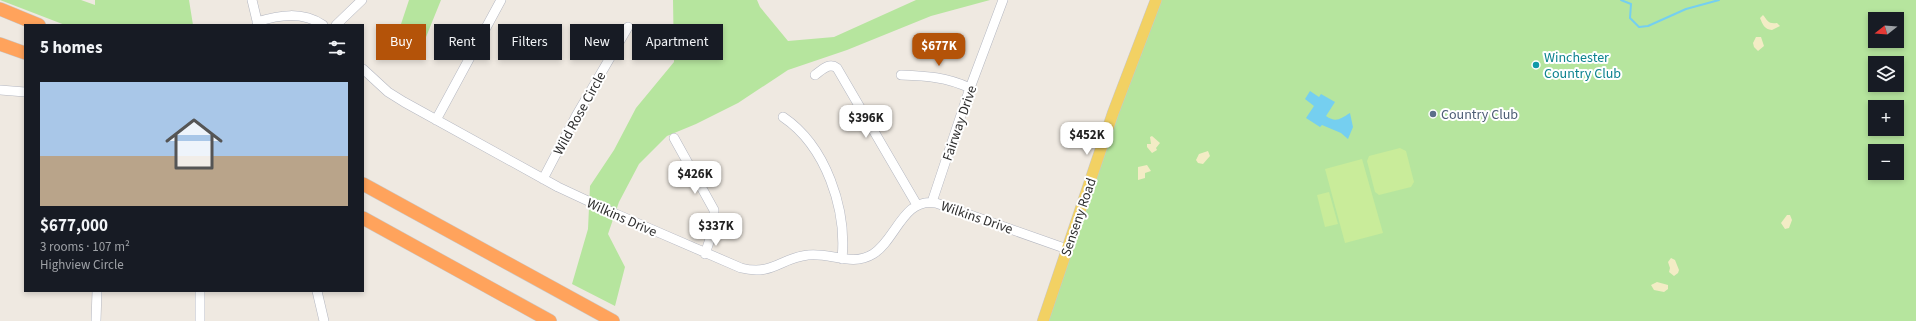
<!DOCTYPE html>
<html lang="en">
<head>
<meta charset="utf-8">
<style>
  :root { --surface:#171b24; --page:#20242c; --text:#f1f3f6; --muted:#9ea1a6; --accent:#b45309 }
  body { margin:0; font-family:"Source Sans 3",sans-serif; background:var(--page); color:var(--text); height:100vh; display:flex; flex-direction:column; font-size:15px; white-space:nowrap }
  * { box-sizing:border-box; margin:0 }
  p { font-size:13px; color:var(--muted) }
  .icon { flex:none; width:22px; height:22px; fill:none; stroke:currentColor; stroke-width:2; stroke-linecap:round; stroke-linejoin:round }
  .map { position:relative; flex:1; overflow:hidden }
  .details { position:absolute; left:24px; top:24px; width:340px; height:268px; display:flex; flex-direction:column; background:var(--surface); border-radius:0px; box-shadow:0 2px 6px #0003 }
  .details>* { flex:none }
  .hud { position:absolute; left:376px; top:24px; width:380px; height:36px; display:flex; gap:8px }
  .needle { width:26px; rotate:253deg }
  .controls { position:absolute; left:1868px; top:12px; display:grid; gap:8px }
  .controls a { display:grid; place-items:center; width:36px; height:36px; border-radius:0px; background:var(--surface); box-shadow:0 2px 6px #0003; font-size:20px }
  .price { position:absolute; translate:-50% -34px; padding:0 9px; border-radius:8px; background:#fff; color:#222; font-size:13px; line-height:26px; filter:drop-shadow(0 1px 2px #0008) }
  .price::after { content:''; position:absolute; left:50%; top:24px; width:12px; height:9px; margin-left:-6px; background:inherit; clip-path:polygon(0 0,100% 0,50% 100%) }
  .price.current { background:var(--accent); color:#fff }
  ul { padding:0; list-style:none }
  li { display:grid; align-content:center; gap:8px; height:212px; padding:0 16px }
  li span { display:grid; place-items:center; height:124px; border-radius:0px; color:#555 }
  li>.icon { margin-inline-start:auto }
  span .icon { width:72px; height:72px; fill:#fffc; stroke-width:1 }
  li b { font-size:17px }
  h2 { display:flex; justify-content:space-between; align-items:center; height:48px; padding:0 16px; font-size:17px }
  .pill { padding:0 14px; border-radius:0px; background:var(--surface); box-shadow:0 2px 6px #0003; font-size:14px; line-height:36px }
  .pill.current { background:var(--accent); color:#fff }
  .map>svg:first-child { display:block }
</style>
</head>
<body>
<div class="map">
<svg width="1916" height="321" viewBox="0 0 1916 321">
  <rect width="100%" height="100%" fill="#efe9e1"/>
  <path fill="#b6e59e" fill-rule="evenodd" d="M 0,0 L 81,0 L 95,5 L 95,0 L 189,0 L 193,25 L 65,25 Z
    M 409,0 L 441,0 L 424,42 L 398,33 Z
    M 673,0 L 757,0 L 760,7 L 788,41 L 834,37 L 916,0 L 990,0 L 931,16 L 847,50 L 788,70 L 738,103 L 696,124 L 667,136 L 639,164 L 619,202 L 608,234 L 625,267 L 615,306 L 572,284 L 588,229 L 590,186 L 614,150 L 636,108 L 674,62 Z
    M 1156,0 L 1916,0 L 1916,321 L 1043,321 ZM 1875,19 L 1897,19 L 1897,41 L 1875,41 ZM 1875,63 L 1897,63 L 1897,85 L 1875,85 ZM 1875,107 L 1897,107 L 1897,129 L 1875,129 ZM 1875,151 L 1897,151 L 1897,173 L 1875,173 Z"/>
  <path fill="#f3ecc5" d="M 1763,15 C 1768,21 1768,24 1777,23 L 1780,26 L 1772,30 C 1764,29 1763,25 1760,18 Z
    M 1756,37 L 1761,37 L 1764,46 L 1758,51 L 1754,47 L 1753,43 Z
    M 1152,136 L 1160,143 L 1156,148 L 1157,150 L 1152,153 L 1147,147 L 1147,144 L 1151,144 L 1150,137 Z
    M 1208,151 L 1210,156 L 1203,164 L 1198,163 L 1196,160 L 1199,154 Z
    M 1147,165 L 1151,171 L 1145,173 L 1145,178 L 1138,180 L 1138,167 Z
    M 1790,215 L 1792,220 L 1789,228 L 1785,229 L 1781,223 L 1787,215 Z
    M 1671,258 L 1675,260 L 1679,270 L 1678,273 L 1674,276 L 1669,272 L 1670,268 L 1668,262 Z
    M 1657,282 L 1668,285 L 1668,289 L 1664,292 L 1654,290 L 1651,285 Z"/>
  <path fill="#c9ec9a" d="M 1400,148 L 1406,151 L 1414,182 L 1411,187 L 1379,195 L 1375,192 L 1367,161 L 1369,156 Z
    M 1362,159 L 1383,233 L 1345,243 L 1325,169 Z
    M 1329,192 L 1338,224 L 1325,227 L 1317,195 Z"/>
  <path fill="#75cff0" d="M 1310,91 L 1319,97 L 1321,94 L 1335,102 L 1326,116 C 1336,123 1340,119 1350,113 L 1353,127 L 1348,139 L 1341,133 L 1322,125 L 1320,127 L 1306,118 L 1314,106 L 1305,99 Z"/>
  <g fill="none" stroke-linecap="round" stroke-linejoin="round">
    <path stroke="#75cff0" stroke-width="2" d="M 1621,0 L 1631,4 L 1630,18 L 1639,27 L 1648,26 L 1686,9 L 1719,0"/>
    <g stroke="#b4b7c1" stroke-width="10">
      <path id="minor" d="M 252,0 L 258,25
        M 257,22 C 279,15 302,11 323,25
        M 336,25 L 362,0
        M 363,69 L 388,92 L 404,102 L 558,187 L 616,214 L 741,268 C 773,276 780,258 808,255 C 830,252 852,267 873,254 C 896,240 903,197 936,203 L 1067,249
        M 815,75 C 822,70 829,62 837,68 L 917,205
        M 901,75 C 927,76 946,77 970,88
        M 0,90 L 25,92
        M 783,117 C 826,146 847,209 842,259
        M 436,120 L 501,0
        M 674,138 L 714,210 L 714,227 L 705,254
        M 543,179 L 576,116 L 628,27
        M 932,202 L 970,88 L 1003,0
        M 200,291 L 200,321
        M 317,291 L 324,321
        M 96,321 L 97,291"/>
    </g>
    <g stroke="#c9c9c9" stroke-width="12">
      <path id="major" d="M 1043,321 L 1113,113 L 1156,0"/>
    </g>
    <g stroke="#c9c9c9" stroke-width="14">
      <path id="highway" d="M 0,9 L 39,25
        M 0,44 L 25,53
        M 363,184 L 613,321
        M 363,218 L 550,321"/>
    </g>
    <use href="#minor" stroke="#fff" stroke-width="9"/>
    <use href="#major" stroke="#f2d163" stroke-width="11"/>
    <use href="#highway" stroke="#ffa35c" stroke-width="13"/>
  </g>
  <circle fill="#0f9aa8" stroke="#fff" stroke-width="1.5" cx="1536" cy="65" r="4"/>
  <circle fill="#5c6f8a" stroke="#fff" stroke-width="1.5" cx="1433" cy="114" r="4"/>
  <g text-anchor="middle" stroke-width="4" stroke-linejoin="round" paint-order="stroke">
    <g font-size="14" fill="#0d838f" stroke="#fff" text-anchor="start">
      <text x="1544" y="62">Winchester<tspan x="1544" dy="16">Country Club</tspan></text>
    </g>
    <g font-size="14" fill="#2e2e2e" stroke="#fff">
      <text transform="translate(579 113) rotate(-61)" y="5">Wild Rose Circle</text>
      <text transform="translate(959 123) rotate(-71)" y="5">Fairway Drive</text>
      <text transform="translate(622 217) rotate(24)" y="5">Wilkins Drive</text>
      <text transform="translate(977 217) rotate(19)" y="5">Wilkins Drive</text>
      <text transform="translate(1078 217) rotate(-71)" y="5">Senseny Road</text>
    </g>
    <g font-size="14" fill="#4e5e75" stroke="#fff" text-anchor="start">
      <text x="1441" y="119">Country Club</text>
    </g>
  </g>
</svg>
<div class="controls">
<a><svg class="needle" viewBox="-14 -14 28 28"><path d="M0-13l5 13h-10z" fill="#e53935"/><path d="M0 13l5-13h-10z" fill="#9ea1a6"/></svg></a>
<a><svg class="icon" aria-label="layers" viewBox="0 0 24 24"><path d="M12 4l9 5-9 5-9-5zM3 14l9 5 9-5"/></svg></a>
<a>+</a>
<a>−</a>
</div>
<b class="price current" style="left:939px;top:67px">$677K</b>
<b class="price" style="left:866px;top:139px">$396K</b>
<b class="price" style="left:1087px;top:156px">$452K</b>
<b class="price" style="left:695px;top:195px">$426K</b>
<b class="price" style="left:716px;top:247px">$337K</b>
<div class="hud">
<a class="pill current">Buy</a>
<a class="pill">Rent</a>
<a class="pill">Filters</a>
<a class="pill">New</a>
<a class="pill">Apartment</a>
</div>
<section class="details">
<h2>5 homes<svg class="icon" aria-label="filters" viewBox="0 0 24 24"><path d="M4 7h16M4 17h16"/><circle cx="9" cy="7" r="2"/><circle cx="15" cy="17" r="2"/></svg></h2>
<ul>
<li><span style="background:linear-gradient(#a9c7e8 60%,#b9a48a 0)"><svg class="icon" aria-label="home" viewBox="0 0 24 24"><path d="M3 11l9-7 9 7M6 9v11h12V9"/></svg></span><div><b>$677,000</b><p>3 rooms · 107 m²</p><p>Highview Circle</p></div></li>
</ul>
</section>
</div>
</body>
</html>
